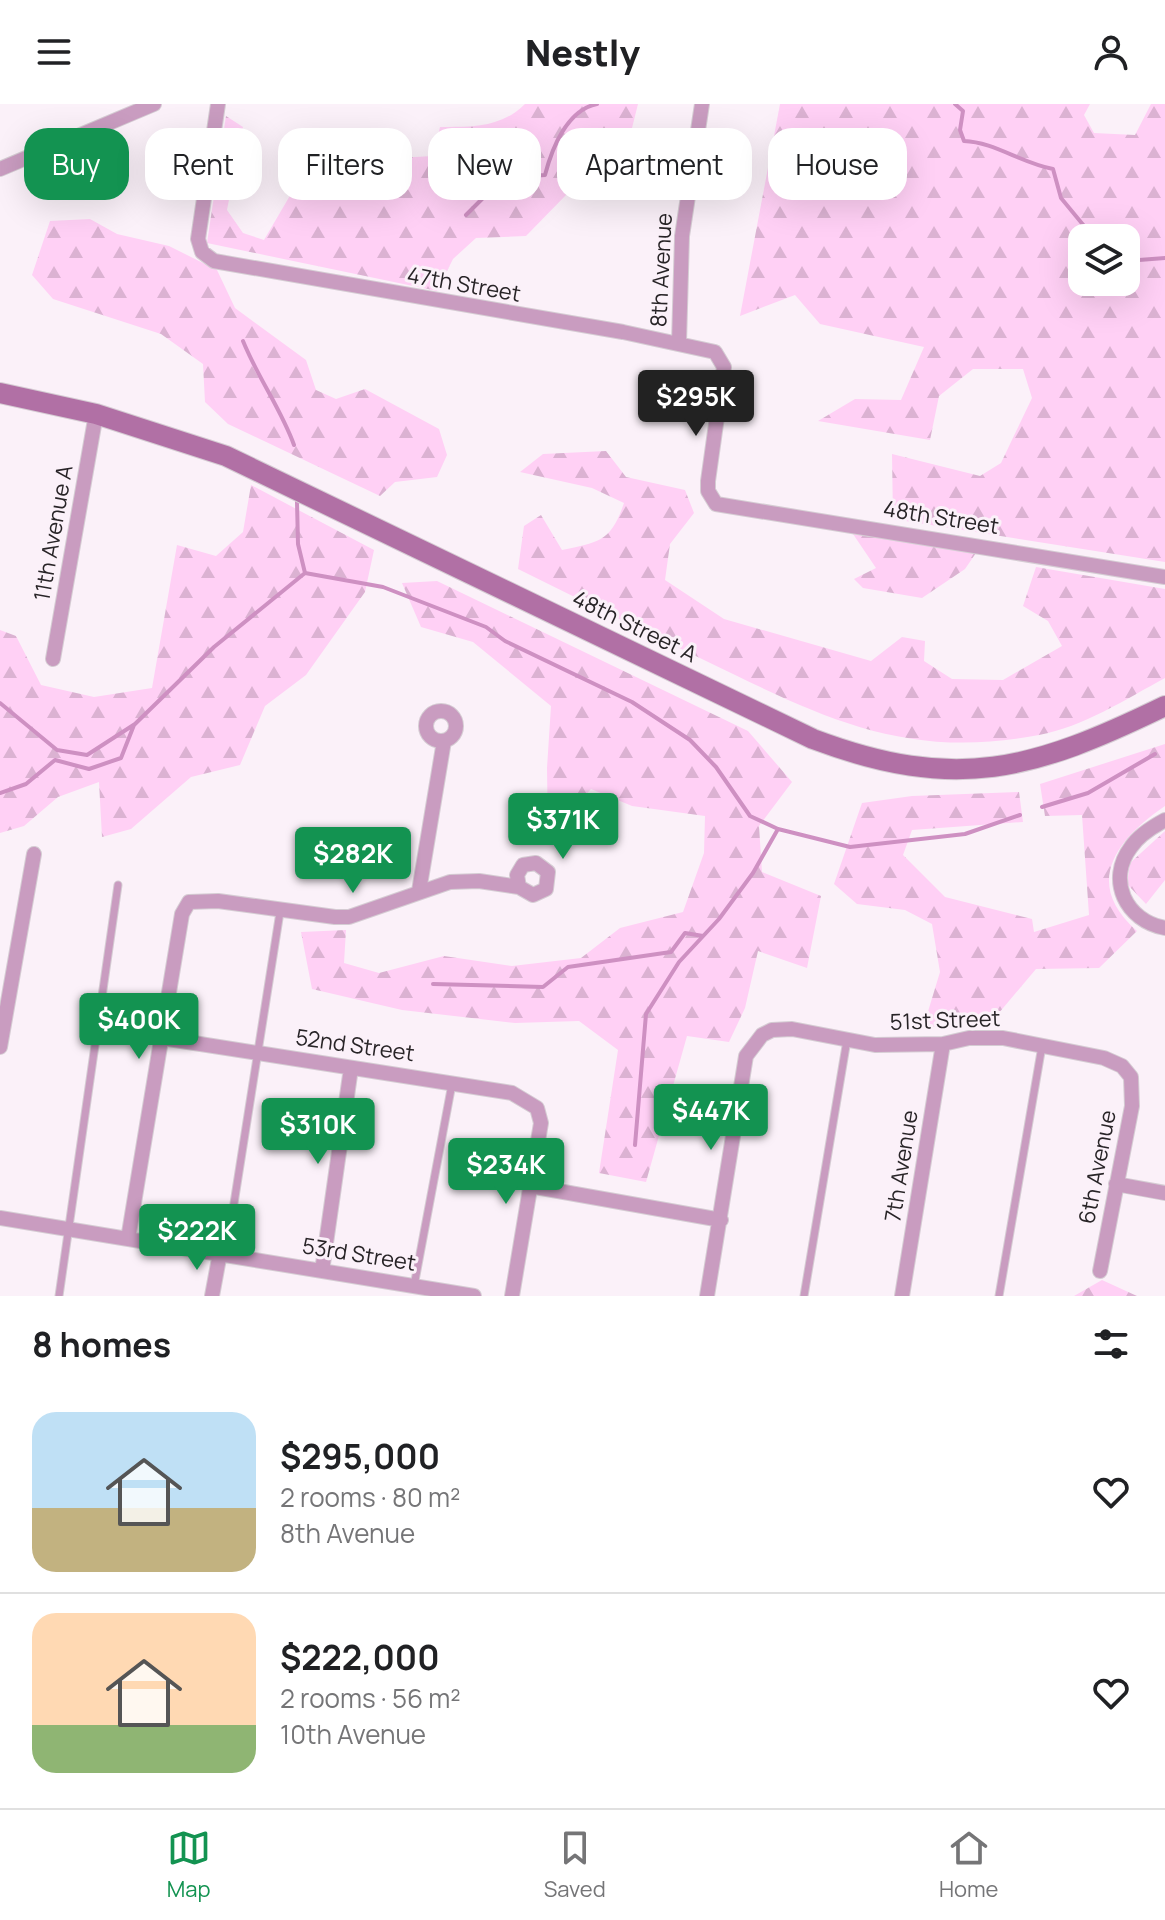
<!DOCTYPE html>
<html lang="en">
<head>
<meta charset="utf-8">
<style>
  :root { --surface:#fff; --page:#f6f6f6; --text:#202124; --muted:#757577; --line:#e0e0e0; --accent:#139351 }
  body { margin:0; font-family:Manrope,sans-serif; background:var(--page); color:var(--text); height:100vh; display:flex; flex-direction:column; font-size:30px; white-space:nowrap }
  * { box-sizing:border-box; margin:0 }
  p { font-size:26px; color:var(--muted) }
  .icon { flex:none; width:44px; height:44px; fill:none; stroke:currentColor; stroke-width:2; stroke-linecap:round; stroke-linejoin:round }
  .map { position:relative; height:1192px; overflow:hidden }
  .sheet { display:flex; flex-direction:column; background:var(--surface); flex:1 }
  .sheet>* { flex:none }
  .hud { position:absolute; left:24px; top:24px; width:1118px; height:72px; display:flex; gap:16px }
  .fabs { position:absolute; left:1068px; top:120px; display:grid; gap:16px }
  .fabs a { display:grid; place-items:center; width:72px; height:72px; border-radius:16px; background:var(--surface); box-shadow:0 8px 32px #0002; font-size:40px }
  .price { position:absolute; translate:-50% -68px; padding:0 18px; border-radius:8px; background:var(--accent); color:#fff; font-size:26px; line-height:52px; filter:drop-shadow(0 2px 4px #0008) }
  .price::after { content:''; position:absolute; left:50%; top:48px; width:24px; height:18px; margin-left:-12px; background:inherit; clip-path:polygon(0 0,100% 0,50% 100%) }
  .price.selected { background:#222; color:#fff }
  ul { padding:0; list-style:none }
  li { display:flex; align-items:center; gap:24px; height:200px; padding:0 32px }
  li+li { border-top:2px solid var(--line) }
  li span { display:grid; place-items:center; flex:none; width:224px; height:160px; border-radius:24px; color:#555 }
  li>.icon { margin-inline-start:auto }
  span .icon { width:96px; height:96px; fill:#fffc; stroke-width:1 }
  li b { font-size:34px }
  h2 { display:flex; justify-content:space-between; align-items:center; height:96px; padding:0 32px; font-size:34px }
  .pill { padding:0 28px; border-radius:24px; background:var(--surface); box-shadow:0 8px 32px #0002; font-size:28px; line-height:72px }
  .pill.selected { background:var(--accent); color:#fff }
  header { display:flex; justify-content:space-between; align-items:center; height:104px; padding:0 32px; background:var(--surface); font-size:36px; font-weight:800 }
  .tabs { display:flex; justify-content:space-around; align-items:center; height:112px; border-top:2px solid var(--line); background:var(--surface); font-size:22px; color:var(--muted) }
  .tabs a { display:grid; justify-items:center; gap:4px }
  .tabs .selected { color:var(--accent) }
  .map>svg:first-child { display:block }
</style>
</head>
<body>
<header><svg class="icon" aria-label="menu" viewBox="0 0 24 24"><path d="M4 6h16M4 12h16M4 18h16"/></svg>Nestly<svg class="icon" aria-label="person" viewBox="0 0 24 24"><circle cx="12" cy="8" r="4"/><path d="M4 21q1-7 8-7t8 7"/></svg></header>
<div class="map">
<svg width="1165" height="1192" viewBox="0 0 1165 1192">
  <defs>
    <pattern id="forest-firs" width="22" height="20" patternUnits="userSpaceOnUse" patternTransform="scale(2)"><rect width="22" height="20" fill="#ffd0f5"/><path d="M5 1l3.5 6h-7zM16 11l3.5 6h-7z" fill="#dbb2d2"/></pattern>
  </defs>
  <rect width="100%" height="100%" fill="#fbf1f9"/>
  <path fill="url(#forest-firs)" fill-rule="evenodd" d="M 525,0 L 638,0 L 622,64 L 566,91 L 526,132 L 476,134 L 453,155 L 437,187 L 207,139 L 226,12 L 243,23 L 227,106 L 243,129 L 264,136 L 295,83 L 353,81 L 390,73 L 397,54 L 433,52 L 440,23 C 472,23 501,24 525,0 Z
    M 780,0 L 1090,0 L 1084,11 L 1094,29 L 1135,31 L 1151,0 L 1165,0 L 1165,458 L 893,415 L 892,350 L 980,372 L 1001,359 L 1032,294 L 1023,265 L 973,265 L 939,292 L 930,336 L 818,317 L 855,295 L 901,296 L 924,243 L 820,220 L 795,191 L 740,212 ZM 1082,134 L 1126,134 L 1126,178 L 1082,178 Z
    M 90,115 L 117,130 L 169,142 L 217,166 L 235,204 L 306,256 L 316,286 L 336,295 L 365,285 L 439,325 L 447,351 L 437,373 L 395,378 L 380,392 L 228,320 L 205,298 L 203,260 L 161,230 L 53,195 L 32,171 L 50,117 Z
    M 606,347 L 626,373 L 685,386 L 694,409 L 670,440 L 665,476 L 724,515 L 871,557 L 902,533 L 925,537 L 924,557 L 952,575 L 1003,576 L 1062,542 L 1048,517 L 1023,502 L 1036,463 L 1165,485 L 1165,574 C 1126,595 1083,623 1039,631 C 904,657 820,612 704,556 C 642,526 580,496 518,465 L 524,422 L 541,411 L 562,446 C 599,438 611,438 624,399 L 592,384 L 520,368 L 543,350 Z
    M 251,381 L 374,446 L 365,488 L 306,571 L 265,602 L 240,661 L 191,673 L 131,725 L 102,733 L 99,678 L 58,693 L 24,722 L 0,729 L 0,526 L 16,532 L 41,581 L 94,593 L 152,584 L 177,441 L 216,452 L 243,428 Z
    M 853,430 L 976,449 L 965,465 L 922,494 L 863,484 L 854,475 L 876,464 Z
    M 437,477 L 748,627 L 792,678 L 759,722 L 762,768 L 821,792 L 807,864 L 758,847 L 745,904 L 729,938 L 687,932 L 646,1078 L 599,1069 L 618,946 L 579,917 L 515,919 L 402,906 L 312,885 L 301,828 L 346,826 L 344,859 L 379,869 L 444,852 L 512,862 L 581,854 L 620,824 L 683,808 L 704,749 L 705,712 L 632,702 L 591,685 L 548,733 L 547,664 L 551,602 L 473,538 L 421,523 L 402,479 Z
    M 1165,640 L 1165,702 C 1117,735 1082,779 1137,827 L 1099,864 L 1036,865 L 993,916 L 923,924 L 940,868 L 932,820 L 905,806 L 857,800 L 834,780 L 862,699 L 912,692 L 1019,688 L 1023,718 L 912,726 L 903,751 L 945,793 L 1032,815 L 1034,828 L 1089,811 L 1082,711 L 1045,712 L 1040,680 Z
    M 1165,727 L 1165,776 L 1146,800 L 1127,780 L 1130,759 Z
    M 1102,1176 L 1137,1192 L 1074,1192 Z"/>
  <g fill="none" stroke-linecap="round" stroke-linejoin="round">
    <path stroke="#ce90c2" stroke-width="4" d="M 955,0 L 963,7 L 960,26 L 964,37 C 994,38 1021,59 1053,65 L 1061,94 L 1094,134
      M 466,111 L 503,74 L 545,71 C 552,44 567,6 597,0
      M 1126,157 L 1165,154
      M 243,237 C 258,274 281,305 294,341
      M 297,398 L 298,440 L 305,469
      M 0,599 L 57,646 L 87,651 L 135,620 L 214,543 L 305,469 L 383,483 L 486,523 L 505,537 L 632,598 L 690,636 L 716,663 L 750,712 L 778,725 L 850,743 L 965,730 L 1020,711
      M 0,689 L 26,680 L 55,656 L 89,665 L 121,654 L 134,621
      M 1042,703 L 1088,689 L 1155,650
      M 433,880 L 543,883 L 568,863 L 671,848 L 685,829 L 703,832
      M 635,1041 L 646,910 L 679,858 L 719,815 L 753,769 L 778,725"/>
    <g stroke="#d5ccd3" stroke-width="9">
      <path id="lane" d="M 226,1150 L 280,808
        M 414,1182 L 452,980
        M 59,1192 L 118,781
        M 804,1192 L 847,936
        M 999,1192 L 1042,942"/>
    </g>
    <g stroke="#d5ccd3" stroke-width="16">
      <path id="street" d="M 218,0 L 198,135 L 202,148 L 214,157 L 623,228 L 715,248 L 724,263 L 708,377 L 708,387 L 716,400 L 1165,473
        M 0,65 L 154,0
        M 679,239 L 682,132 L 702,0
        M 53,555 L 96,310
        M426 622a15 15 0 1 1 30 0a15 15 0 1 1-30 0Z
        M 1165,716 C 1152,723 1139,731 1131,743 C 1106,776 1126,817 1165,824
        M 419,787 L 444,637
        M 162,934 L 512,989 L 537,1004 L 541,1019 L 512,1192
        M 0,943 L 34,750
        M 1116,1080 L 1165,1089
        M 530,1082 L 721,1116
        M 0,1114 L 474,1192
        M 128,1135 L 182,810 L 189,798 L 218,797 L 335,813 L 349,813 L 450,778 L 479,777 L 519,783 L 533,791 L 546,785 L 548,768 L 536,759 L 523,761 L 517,771 L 519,783
        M 322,1167 L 351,964
        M 212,1192 L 220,1149
        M 707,1192 L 746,952 L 762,931 L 772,926 L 792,925 L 875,941 L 943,940 L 969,934 L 1003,934 L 1104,954 L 1122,962 L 1131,973 L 1132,1002 L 1100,1167
        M 902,1192 L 943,940"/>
    </g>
    <g stroke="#d5ccd3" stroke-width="22">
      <path id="secondary" d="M 0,289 L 96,310 L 226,352 L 813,635 C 957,689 1033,666 1165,602"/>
    </g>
    <use href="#lane" stroke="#c99cc0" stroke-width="7"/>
    <use href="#street" stroke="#c99cc0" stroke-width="14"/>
    <use href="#secondary" stroke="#b170a5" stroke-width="20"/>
  </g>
  <g text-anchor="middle" stroke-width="6" stroke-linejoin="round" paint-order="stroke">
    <g font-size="22" fill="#282427" stroke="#fbf1f9">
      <text transform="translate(661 166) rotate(-87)" y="8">8th Avenue</text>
      <text transform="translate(464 180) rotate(10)" y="8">47th Street</text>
      <text transform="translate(941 413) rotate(9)" y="8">48th Street</text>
      <text transform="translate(53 429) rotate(-80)" y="8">11th Avenue A</text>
      <text transform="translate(635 522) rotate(26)" y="8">48th Street A</text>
      <text transform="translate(945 916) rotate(-2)" y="8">51st Street</text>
      <text transform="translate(355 941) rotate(8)" y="8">52nd Street</text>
      <text transform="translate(901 1062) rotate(-81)" y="8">7th Avenue</text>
      <text transform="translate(1097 1063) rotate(-79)" y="8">6th Avenue</text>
      <text transform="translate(359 1150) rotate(9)" y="8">53rd Street</text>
    </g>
  </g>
</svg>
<div class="fabs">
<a><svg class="icon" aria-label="layers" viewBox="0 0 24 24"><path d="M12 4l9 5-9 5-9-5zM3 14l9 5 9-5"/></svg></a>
</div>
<b class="price selected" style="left:696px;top:334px">$295K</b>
<b class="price" style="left:563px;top:757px">$371K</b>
<b class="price" style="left:353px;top:791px">$282K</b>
<b class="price" style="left:139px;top:957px">$400K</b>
<b class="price" style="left:711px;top:1048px">$447K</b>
<b class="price" style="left:318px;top:1062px">$310K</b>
<b class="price" style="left:506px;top:1102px">$234K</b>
<b class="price" style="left:197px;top:1168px">$222K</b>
<div class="hud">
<a class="pill selected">Buy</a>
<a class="pill">Rent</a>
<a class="pill">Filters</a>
<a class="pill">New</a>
<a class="pill">Apartment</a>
<a class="pill">House</a>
</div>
</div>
<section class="sheet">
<h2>8 homes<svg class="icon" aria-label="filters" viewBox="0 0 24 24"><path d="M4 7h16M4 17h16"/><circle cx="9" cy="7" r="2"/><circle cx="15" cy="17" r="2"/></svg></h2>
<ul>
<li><span style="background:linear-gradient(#bfe0f5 60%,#c2b280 0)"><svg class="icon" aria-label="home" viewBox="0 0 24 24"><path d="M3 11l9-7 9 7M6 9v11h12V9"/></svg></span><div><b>$295,000</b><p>2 rooms · 80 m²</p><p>8th Avenue</p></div><svg class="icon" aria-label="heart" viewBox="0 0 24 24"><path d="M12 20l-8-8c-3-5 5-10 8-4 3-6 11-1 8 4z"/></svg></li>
<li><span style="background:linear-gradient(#ffd9b3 70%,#8fb573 0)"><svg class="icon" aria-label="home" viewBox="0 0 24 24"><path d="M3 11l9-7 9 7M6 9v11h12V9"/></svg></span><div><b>$222,000</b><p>2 rooms · 56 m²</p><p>10th Avenue</p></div><svg class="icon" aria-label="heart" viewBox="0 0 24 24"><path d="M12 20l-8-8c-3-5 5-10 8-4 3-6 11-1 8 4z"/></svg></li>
</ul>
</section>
<nav class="tabs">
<a class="selected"><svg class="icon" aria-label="map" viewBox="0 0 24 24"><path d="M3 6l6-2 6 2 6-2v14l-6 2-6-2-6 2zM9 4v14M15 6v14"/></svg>Map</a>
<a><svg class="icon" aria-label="saved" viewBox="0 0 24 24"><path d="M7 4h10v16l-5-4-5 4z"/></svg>Saved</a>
<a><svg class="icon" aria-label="home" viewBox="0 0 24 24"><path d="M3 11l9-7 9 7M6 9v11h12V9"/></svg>Home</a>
</nav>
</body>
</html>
